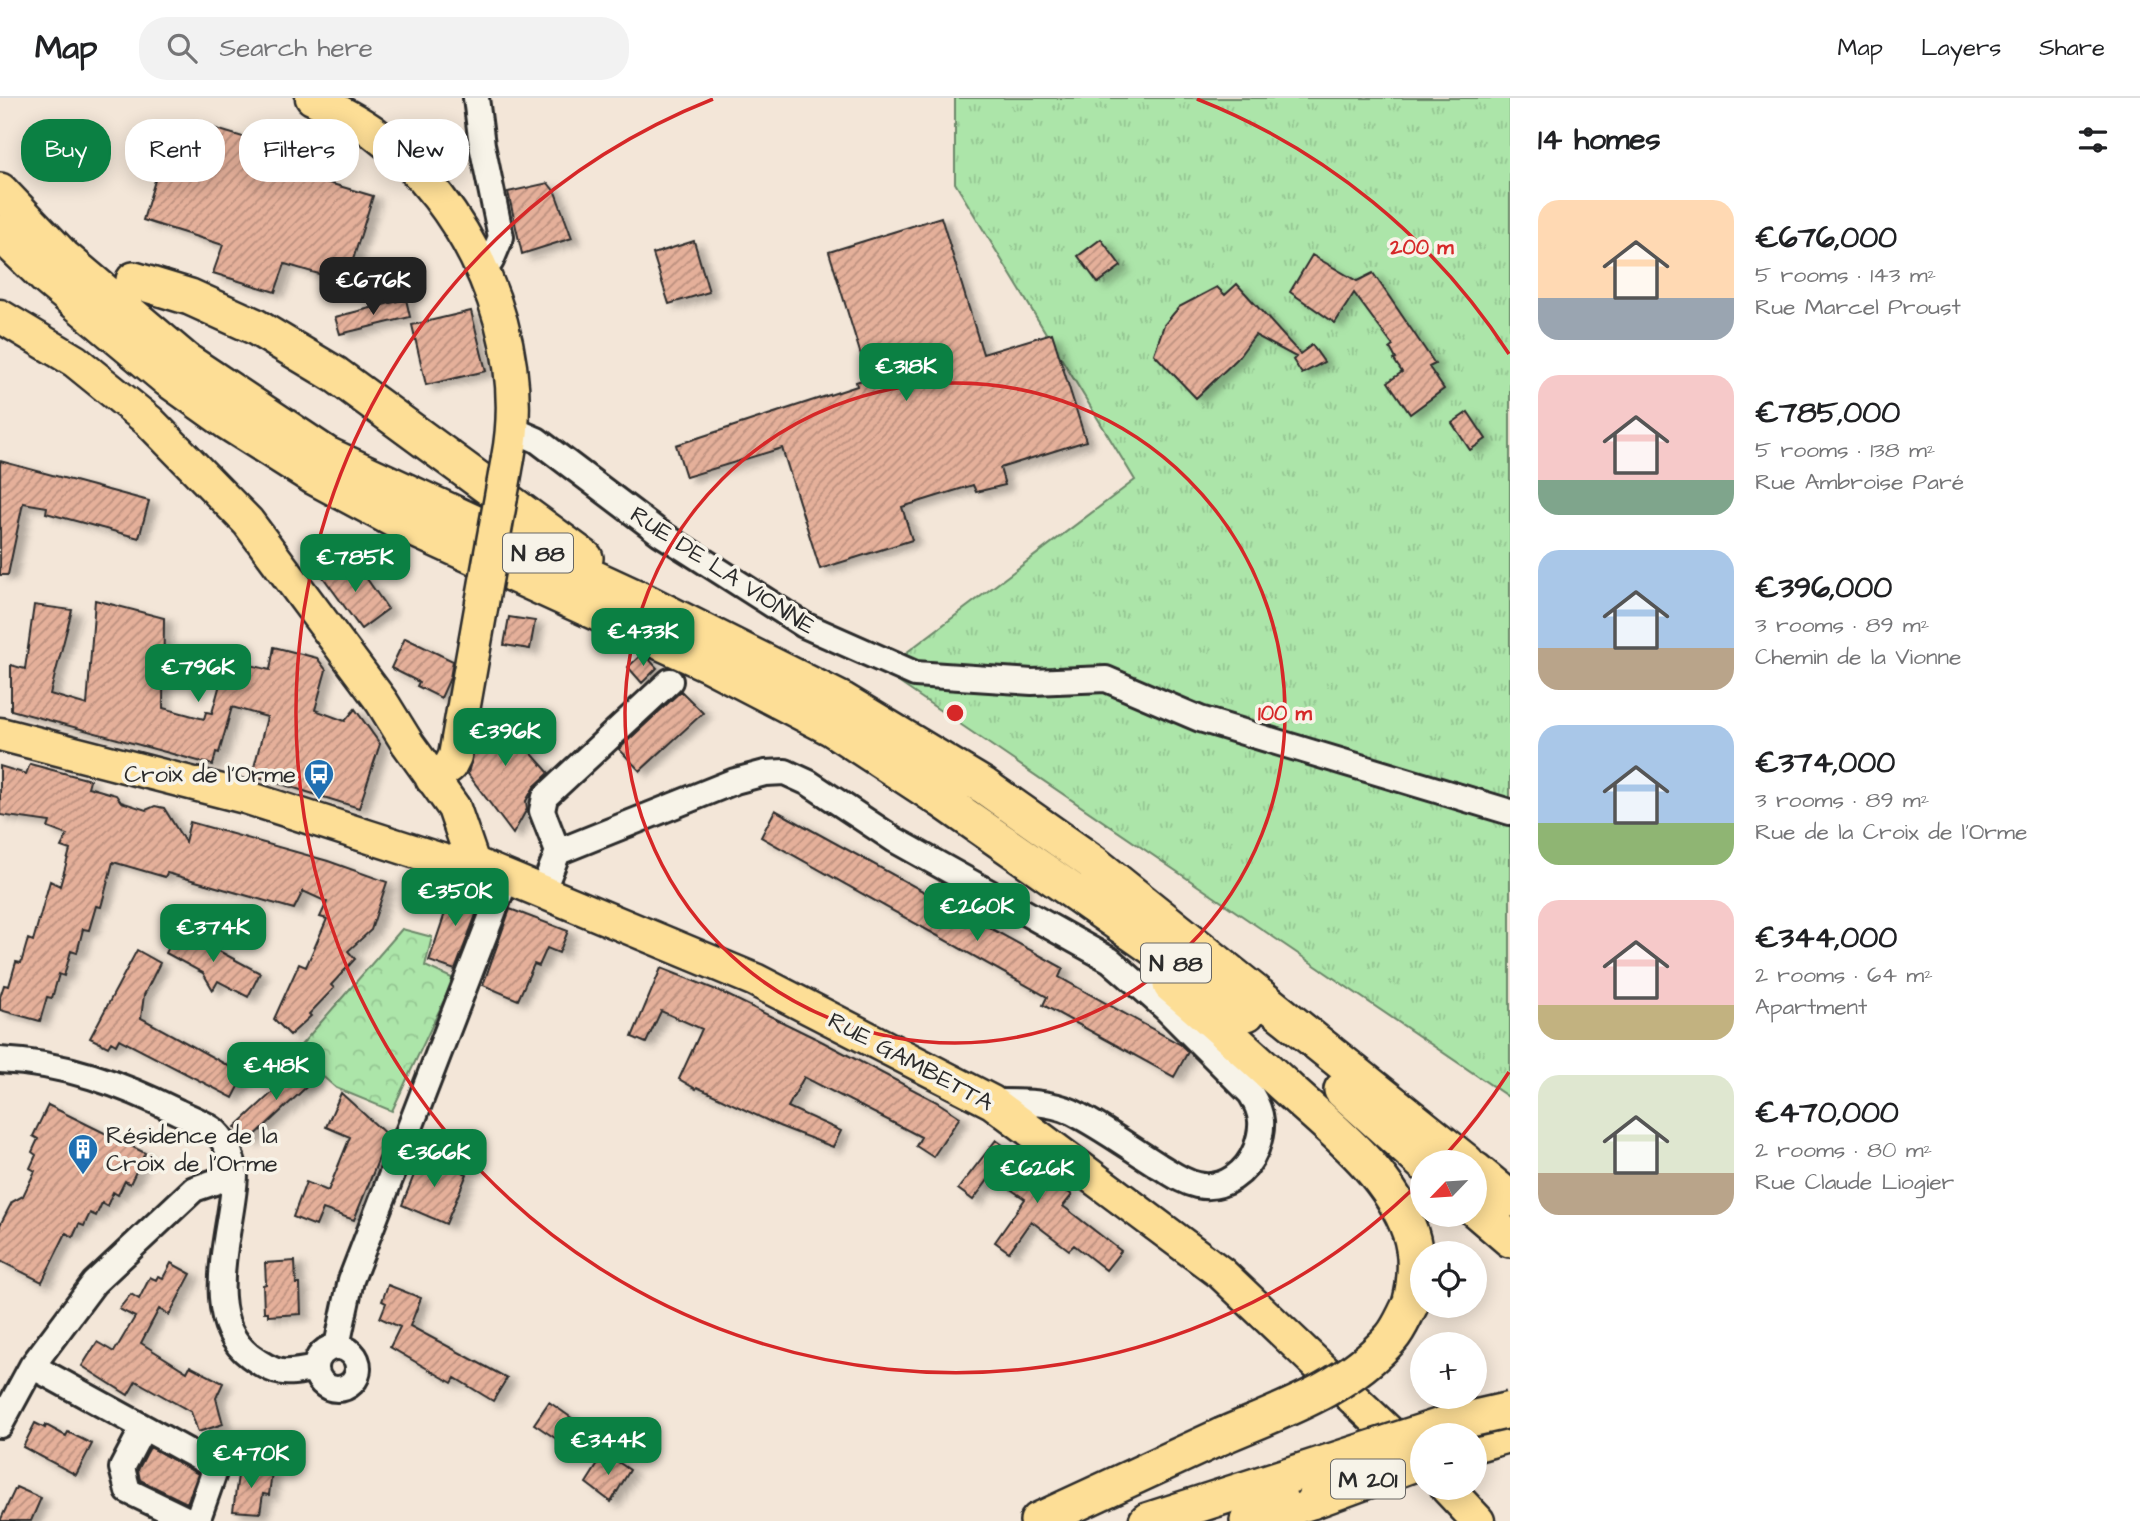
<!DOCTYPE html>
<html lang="en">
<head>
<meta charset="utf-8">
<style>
  :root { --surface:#fff; --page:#f2f2f2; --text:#202124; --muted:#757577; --line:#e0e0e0; --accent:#0b8043 }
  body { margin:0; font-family:"Architects Daughter",sans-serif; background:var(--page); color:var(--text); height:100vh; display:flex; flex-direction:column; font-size:26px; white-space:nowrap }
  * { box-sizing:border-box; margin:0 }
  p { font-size:23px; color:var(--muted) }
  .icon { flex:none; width:38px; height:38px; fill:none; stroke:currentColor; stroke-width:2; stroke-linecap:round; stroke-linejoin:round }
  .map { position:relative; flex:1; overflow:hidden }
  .drawer { display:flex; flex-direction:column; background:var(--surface); width:630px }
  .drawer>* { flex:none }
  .banner { position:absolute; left:21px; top:21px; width:665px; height:63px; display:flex; gap:14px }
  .needle { width:46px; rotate:245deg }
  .fabs { position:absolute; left:1410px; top:1052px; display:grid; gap:14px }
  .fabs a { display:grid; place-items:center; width:77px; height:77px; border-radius:50%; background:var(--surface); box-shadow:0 4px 18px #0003; font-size:35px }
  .price { position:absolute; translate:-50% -60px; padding:0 16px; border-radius:14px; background:var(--accent); color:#fff; font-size:23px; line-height:46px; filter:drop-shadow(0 2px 4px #0008) }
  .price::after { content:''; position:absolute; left:50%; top:42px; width:21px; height:16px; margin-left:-10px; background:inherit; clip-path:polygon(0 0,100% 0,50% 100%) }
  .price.selected { background:#222; color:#fff }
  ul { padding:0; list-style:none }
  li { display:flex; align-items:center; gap:21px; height:175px; padding:0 28px }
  li span { display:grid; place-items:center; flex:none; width:196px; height:140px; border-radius:21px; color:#555 }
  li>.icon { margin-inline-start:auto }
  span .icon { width:84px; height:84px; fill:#fffc; stroke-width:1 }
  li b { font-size:30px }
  h2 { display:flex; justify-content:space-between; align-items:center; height:84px; padding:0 28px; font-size:30px }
  .tag { padding:0 24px; border-radius:28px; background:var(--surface); box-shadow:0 4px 18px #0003; font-size:24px; line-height:63px }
  .tag.selected { background:var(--accent); color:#fff }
  header { display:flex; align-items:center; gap:42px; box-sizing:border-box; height:98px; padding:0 35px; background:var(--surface); border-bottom:2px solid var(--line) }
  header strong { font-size:33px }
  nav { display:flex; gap:38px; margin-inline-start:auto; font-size:24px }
  .search { width:490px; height:63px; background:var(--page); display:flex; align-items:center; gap:18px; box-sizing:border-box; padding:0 24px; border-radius:28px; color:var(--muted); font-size:26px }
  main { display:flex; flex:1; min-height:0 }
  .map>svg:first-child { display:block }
</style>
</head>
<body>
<header>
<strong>Map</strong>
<div class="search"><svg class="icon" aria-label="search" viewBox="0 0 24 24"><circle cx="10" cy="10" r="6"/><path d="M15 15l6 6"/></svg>Search here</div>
<nav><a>Map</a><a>Layers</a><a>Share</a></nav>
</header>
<main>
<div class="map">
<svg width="1510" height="1423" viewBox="0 0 1510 1423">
  <defs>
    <pattern id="grass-tufts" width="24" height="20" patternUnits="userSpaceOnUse" patternTransform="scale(1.75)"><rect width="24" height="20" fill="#ace5a9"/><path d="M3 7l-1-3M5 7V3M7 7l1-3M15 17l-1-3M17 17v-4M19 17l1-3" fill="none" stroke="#94c592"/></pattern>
    <pattern id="forest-crowns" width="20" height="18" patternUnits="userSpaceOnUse" patternTransform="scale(1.75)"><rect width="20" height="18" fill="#ace5a9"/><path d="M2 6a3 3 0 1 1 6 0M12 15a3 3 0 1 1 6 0" fill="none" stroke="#94c592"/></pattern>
    <pattern id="building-hatch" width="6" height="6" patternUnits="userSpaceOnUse" patternTransform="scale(1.75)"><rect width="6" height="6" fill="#e5b09a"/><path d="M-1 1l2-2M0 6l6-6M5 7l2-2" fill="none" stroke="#ba8f7e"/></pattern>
    <filter id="shadow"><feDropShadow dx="8" dy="4.5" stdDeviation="3.5" flood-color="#0004"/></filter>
  </defs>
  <rect width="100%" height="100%" fill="#f3e6d8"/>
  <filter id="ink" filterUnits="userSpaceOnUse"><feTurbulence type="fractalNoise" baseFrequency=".0143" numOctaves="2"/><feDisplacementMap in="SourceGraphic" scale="14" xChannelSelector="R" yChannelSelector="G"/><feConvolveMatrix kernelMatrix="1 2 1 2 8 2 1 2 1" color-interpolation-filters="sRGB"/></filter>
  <g filter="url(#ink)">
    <path fill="url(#grass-tufts)" stroke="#6c886a" stroke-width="2" d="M 955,0 L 1510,0 L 1510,1000 L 882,573 L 1135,382 L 955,85 Z"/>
    <path fill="url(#forest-crowns)" stroke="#6c886a" stroke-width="2" d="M 402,831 L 432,839 L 425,868 L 454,881 L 392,1013 L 336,990 L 295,954 Z"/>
    <path fill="url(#building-hatch)" stroke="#2b2b2b" stroke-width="2" filter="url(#shadow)" d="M 186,22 L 300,56 L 295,75 L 373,98 L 346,184 L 285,166 L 275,194 L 213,175 L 223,147 L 143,122 L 170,33 Z
      M 548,85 L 555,94 L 572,140 L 522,156 L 508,94 Z
      M 941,119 L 983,256 L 1052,235 L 1086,343 L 1000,370 L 1005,387 L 976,394 L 973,387 L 902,409 L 912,442 L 820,471 L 782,350 L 686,379 L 676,347 L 857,288 L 856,284 L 868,280 L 829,154 Z
      M 1101,141 L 1121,168 L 1098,185 L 1078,158 Z
      M 694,143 L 709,194 L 669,206 L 653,156 Z
      M 1312,157 L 1357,183 L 1373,175 L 1435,266 L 1429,269 L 1444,291 L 1410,316 L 1388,284 L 1402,274 L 1394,262 L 1396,261 L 1390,250 L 1393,248 L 1354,195 L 1335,225 L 1290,194 Z
      M 1237,186 L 1300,256 L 1312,247 L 1324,264 L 1302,276 L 1293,262 L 1296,259 L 1255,237 L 1237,261 L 1196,300 L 1154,256 L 1164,227 L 1179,209 L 1217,189 L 1225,197 Z
      M 406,201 L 410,219 L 340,236 L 335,219 Z
      M 471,213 L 486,273 L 426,287 L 412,227 Z
      M 1468,314 L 1486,341 L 1470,352 L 1452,325 Z
      M 0,363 L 149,403 L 139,440 L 46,415 L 47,409 L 23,405 L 8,477 L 0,477 Z
      M 337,463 L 367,481 L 388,511 L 361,531 L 320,475 Z
      M 95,502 L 164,520 L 163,610 L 204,621 L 206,614 L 212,615 L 227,561 L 270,572 L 274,549 L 317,560 L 326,572 L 315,612 L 345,623 L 355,611 L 380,646 L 359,710 L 252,677 L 267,619 L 232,609 L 219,655 L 216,654 L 213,667 L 11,612 L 11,567 L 25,571 L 34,507 L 72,512 L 50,596 L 87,607 Z
      M 509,519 L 535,523 L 530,551 L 504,547 Z
      M 405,540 L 453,563 L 450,580 L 441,600 L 417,588 L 419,584 L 391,570 Z
      M 641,557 L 648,560 L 657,570 L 642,585 L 628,569 Z
      M 681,593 L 703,615 L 640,673 L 619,651 Z
      M 481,618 L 529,627 L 525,648 L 549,675 L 534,689 L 526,703 L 527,711 L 513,736 L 468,676 Z
      M 30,666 L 90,682 L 88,689 L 116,697 L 121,704 L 146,712 L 155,708 L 164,710 L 185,744 L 190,724 L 328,763 L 387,784 L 371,832 L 348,853 L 355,861 L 331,887 L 334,890 L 309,916 L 311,918 L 290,937 L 274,921 L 299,866 L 306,869 L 327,821 L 320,819 L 327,804 L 303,793 L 294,811 L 167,775 L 165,779 L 113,764 L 101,809 L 96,808 L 89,832 L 83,831 L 77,855 L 71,853 L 64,878 L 59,876 L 52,900 L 47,899 L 40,923 L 0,912 L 0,899 L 4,887 L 9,888 L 16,864 L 21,865 L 28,841 L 33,843 L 50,783 L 60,788 L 70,752 L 61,749 L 67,737 L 48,730 L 50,724 L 0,717 L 0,668 L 26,676 Z
      M 775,712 L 1063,870 L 1059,879 L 1181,947 L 1188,954 L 1174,979 L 1043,907 L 1047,899 L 761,739 Z
      M 454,788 L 483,798 L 455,872 L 429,863 Z
      M 510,811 L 568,833 L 559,855 L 547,850 L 539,868 L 534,866 L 518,902 L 483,887 Z
      M 178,831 L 260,875 L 248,899 L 218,883 L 213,892 L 203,875 L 166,855 Z
      M 137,852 L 160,865 L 144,897 L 141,920 L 245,977 L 233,1000 L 119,941 L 116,947 L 111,944 L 108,949 L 90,940 Z
      M 661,870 L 719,893 L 821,943 L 937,1004 L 960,1019 L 933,1059 L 916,1048 L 921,1039 L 804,979 L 788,1009 L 841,1033 L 833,1049 L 779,1028 L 697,989 L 696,991 L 679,981 L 702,931 L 661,913 L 646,945 L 632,939 Z
      M 303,966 L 318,978 L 249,1043 L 235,1029 Z
      M 341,995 L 388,1038 L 354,1122 L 323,1111 L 316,1128 L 293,1119 L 306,1084 L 328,1093 L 350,1039 L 326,1029 Z
      M 48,1007 L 145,1055 L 130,1086 L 125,1083 L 118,1097 L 113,1094 L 107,1108 L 102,1105 L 96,1118 L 90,1115 L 84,1128 L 79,1126 L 73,1139 L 66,1135 L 42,1184 L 0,1163 L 0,1127 L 12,1104 L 23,1098 L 35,1073 L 30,1070 L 36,1057 L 32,1054 L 38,1041 L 33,1038 Z
      M 996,1042 L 1072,1097 L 1063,1108 L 1121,1153 L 1106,1172 L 1074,1147 L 1069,1152 L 1031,1123 L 1009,1154 L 995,1144 L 1025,1101 L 991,1078 L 973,1102 L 958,1091 Z
      M 422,1057 L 467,1076 L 446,1126 L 402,1107 Z
      M 295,1163 L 296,1186 L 300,1186 L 301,1216 L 268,1218 L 268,1214 L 264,1214 L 263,1187 L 266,1186 L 265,1165 Z
      M 171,1165 L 191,1176 L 169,1217 L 159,1211 L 141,1245 L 187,1274 L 190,1268 L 223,1285 L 216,1300 L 223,1326 L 198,1334 L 191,1314 L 136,1283 L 128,1297 L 82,1268 L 97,1244 L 114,1254 L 135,1219 L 119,1211 L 131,1196 L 139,1201 L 150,1179 L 156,1182 L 158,1178 L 163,1180 Z
      M 388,1187 L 421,1200 L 410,1228 L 507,1280 L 493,1303 L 455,1280 L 452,1285 L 390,1249 L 400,1229 L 380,1220 L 386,1205 L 382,1203 Z
      M 549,1304 L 576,1323 L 561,1344 L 534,1326 Z
      M 35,1325 L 45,1330 L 46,1327 L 66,1338 L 68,1334 L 92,1346 L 76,1377 L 23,1349 Z
      M 150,1349 L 198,1376 L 187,1405 L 140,1382 L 138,1372 Z
      M 605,1355 L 630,1372 L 611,1404 L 586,1385 Z
      M 239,1370 L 272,1374 L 269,1397 L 263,1396 L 260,1415 L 233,1413 Z
      M 16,1389 L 41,1400 L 31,1423 L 0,1423 Z"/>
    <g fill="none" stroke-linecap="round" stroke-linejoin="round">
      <g stroke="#2b2b2b" stroke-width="30">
        <path id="minor" d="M 476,0 L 482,47 L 501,139 L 491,163 L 482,171
          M 514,332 L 537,342 L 660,435 L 804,527 L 915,576 L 1032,584 L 1106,581 L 1200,621 L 1510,714
          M 558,754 L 542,713 L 545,699 L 670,583
          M 542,794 L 558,754 L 735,683 L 765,675 L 785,674 L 809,685 L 895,742 L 1110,862 L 1165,910 L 1251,996 C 1263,1016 1264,1029 1256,1051 C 1247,1074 1224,1093 1197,1087 C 1183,1084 1171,1075 1159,1068 C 1130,1050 1102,1029 1072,1014 C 1048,1003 1018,1004 992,1004
          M 0,962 C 64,965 122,986 178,1014 C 191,1020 206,1025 216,1034 C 228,1046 233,1060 235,1077 C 233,1131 198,1219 250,1258 C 276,1277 284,1277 315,1270
          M 337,1248 L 351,1182 L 506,781
          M316 1270a21 21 0 1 1 42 0a21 21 0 1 1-42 0Z
          M 32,1268 L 216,1369 L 197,1423
          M 0,1327 L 32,1268 L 94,1185 L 194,1091 L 235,1077
          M 143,1330 L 122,1370 L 128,1393 L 190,1423"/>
      </g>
      <g stroke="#2b2b2b" stroke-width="37">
        <path id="major" d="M 312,0 C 332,10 354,20 373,34 C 469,105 531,241 508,360
          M 0,218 L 75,263 L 149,323 L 248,424 L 382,604 L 408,646 L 454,710 L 473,765
          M 0,636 L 245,699 L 457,767 L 473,765 L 755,882 L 992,1004 L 1221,1175 L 1414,1358
          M 432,681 L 450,668 L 455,658 L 482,505
          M 1447,1390 L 1478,1423"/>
      </g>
      <g stroke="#2b2b2b" stroke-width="40">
        <path id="highway" d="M 0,93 L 63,159 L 186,263 L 327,357 L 641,502 L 843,603 L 984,688 L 1092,764 L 1466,1064
          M 0,135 L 46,179 L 168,281 L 228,324 L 313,378 L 397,423 L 707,565 L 832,630 L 942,702 L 1247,915
          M 134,182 L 190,199 L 254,228 L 336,277 L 585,460
          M 1171,887 C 1212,921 1251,957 1290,993 C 1334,1033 1390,1076 1410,1134 C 1418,1158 1416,1184 1410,1207
          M 1342,992 L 1423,1065
          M 1475,1072 L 1510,1101
          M 1475,1111 L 1510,1141
          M 1475,1346 L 1510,1336
          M 1038,1423 L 1222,1338
          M 1147,1423 L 1290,1377
          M 1248,1423 L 1314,1402"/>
      </g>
      <use href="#minor" stroke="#f7f3e8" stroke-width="24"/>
      <use href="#major" stroke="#fdde96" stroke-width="32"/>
      <use href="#highway" stroke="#fdde96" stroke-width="35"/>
      <g stroke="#2b2b2b" stroke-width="37" stroke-linecap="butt">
        <path id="major-bridge" d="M 482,505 L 508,360"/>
      </g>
      <g stroke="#2b2b2b" stroke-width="40" stroke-linecap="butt">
        <path id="highway-bridge" d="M 1222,1338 C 1282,1312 1346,1291 1391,1240 C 1399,1231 1404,1218 1410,1207
          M 1290,1377 L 1444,1327 L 1510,1312
          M 1314,1402 L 1423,1362"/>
      </g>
      <use href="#major-bridge" stroke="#fdde96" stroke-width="32"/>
      <use href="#highway-bridge" stroke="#fdde96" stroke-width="35"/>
    </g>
  </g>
  <g fill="none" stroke="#d62828" stroke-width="3.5">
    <circle cx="955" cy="615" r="330"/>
    <path d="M1509 974A660 660 0 0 1 1442 1061M1422 1082A660 660 0 1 1 713 1M1197 1A660 660 0 0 1 1509 256"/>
  </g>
  <defs>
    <g id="bus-pin" transform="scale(1.575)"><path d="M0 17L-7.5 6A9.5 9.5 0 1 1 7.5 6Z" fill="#1f6fb2" stroke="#f7f3e8"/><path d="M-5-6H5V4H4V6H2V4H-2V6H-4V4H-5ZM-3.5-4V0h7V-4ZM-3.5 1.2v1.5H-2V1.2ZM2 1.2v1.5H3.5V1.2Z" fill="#fff"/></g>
    <g id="building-pin" transform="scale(1.575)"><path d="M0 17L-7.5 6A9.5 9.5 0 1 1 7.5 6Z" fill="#1f6fb2" stroke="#f7f3e8"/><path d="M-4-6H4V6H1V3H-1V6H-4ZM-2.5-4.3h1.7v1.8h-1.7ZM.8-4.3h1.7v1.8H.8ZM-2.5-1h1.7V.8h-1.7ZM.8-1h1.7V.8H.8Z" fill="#fff"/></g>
  </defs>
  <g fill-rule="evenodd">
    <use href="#bus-pin" x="319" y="676"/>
    <use href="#building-pin" x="83" y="1051"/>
  </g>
  <g text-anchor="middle" stroke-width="7" stroke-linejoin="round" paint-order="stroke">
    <g fill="#f7f3e8" stroke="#686764" stroke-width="2">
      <rect x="503" y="435.5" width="70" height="39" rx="5"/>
      <rect x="1141" y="845.5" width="70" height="39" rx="5"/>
      <rect x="1331" y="1361.5" width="74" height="39" rx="5"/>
    </g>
    <g font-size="23" font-weight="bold" fill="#2b2b2b">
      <text x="538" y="463">N 88</text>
      <text x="1176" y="873">N 88</text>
      <text x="1368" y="1389">M 201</text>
    </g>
    <g font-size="24" fill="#2b2b2b" stroke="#f7f3e8">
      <text transform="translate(723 472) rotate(33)" y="8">RUE DE LA VIONNE</text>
      <text transform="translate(911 963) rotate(28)" y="8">RUE GAMBETTA</text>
    </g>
    <g font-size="24" fill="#2b2b2b" stroke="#f7f3e8" text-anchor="end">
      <text x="296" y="684">Croix de l'Orme</text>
      <text x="106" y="1045" text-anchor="start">Résidence de la<tspan x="106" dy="28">Croix de l'Orme</tspan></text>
    </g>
  </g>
  <circle cx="955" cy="615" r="10" fill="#d62828" stroke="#f7f3e8" stroke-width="3.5"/>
  <g font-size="21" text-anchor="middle" font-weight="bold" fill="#d62828" stroke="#f7f3e8" stroke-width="7" stroke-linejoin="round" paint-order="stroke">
    <text x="1422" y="156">200 m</text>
    <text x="1285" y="622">100 m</text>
  </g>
</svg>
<div class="fabs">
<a><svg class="needle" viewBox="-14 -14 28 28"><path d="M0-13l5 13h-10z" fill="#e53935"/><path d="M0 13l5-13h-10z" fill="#757577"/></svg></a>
<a><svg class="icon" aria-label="locate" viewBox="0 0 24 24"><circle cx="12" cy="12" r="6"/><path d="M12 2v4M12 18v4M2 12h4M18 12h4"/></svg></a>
<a>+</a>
<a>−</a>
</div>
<b class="price selected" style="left:373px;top:219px">€676K</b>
<b class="price" style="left:906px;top:305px">€318K</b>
<b class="price" style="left:355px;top:496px">€785K</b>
<b class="price" style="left:643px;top:570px">€433K</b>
<b class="price" style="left:198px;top:606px">€796K</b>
<b class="price" style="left:505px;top:670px">€396K</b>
<b class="price" style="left:455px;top:830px">€350K</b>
<b class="price" style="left:977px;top:845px">€260K</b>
<b class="price" style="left:213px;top:866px">€374K</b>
<b class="price" style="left:276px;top:1004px">€418K</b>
<b class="price" style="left:434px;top:1091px">€366K</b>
<b class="price" style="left:1037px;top:1107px">€626K</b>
<b class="price" style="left:608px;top:1379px">€344K</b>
<b class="price" style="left:251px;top:1392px">€470K</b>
<div class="banner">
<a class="tag selected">Buy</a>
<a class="tag">Rent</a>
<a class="tag">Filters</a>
<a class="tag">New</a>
</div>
</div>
<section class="drawer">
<h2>14 homes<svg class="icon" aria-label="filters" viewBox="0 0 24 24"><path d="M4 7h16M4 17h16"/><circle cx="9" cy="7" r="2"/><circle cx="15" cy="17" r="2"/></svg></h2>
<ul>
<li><span style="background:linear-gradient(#ffd9b3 70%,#9aa5b1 0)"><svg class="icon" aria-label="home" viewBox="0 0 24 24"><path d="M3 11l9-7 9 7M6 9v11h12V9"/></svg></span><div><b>€676,000</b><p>5 rooms · 143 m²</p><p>Rue Marcel Proust</p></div></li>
<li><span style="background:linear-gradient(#f6c9c9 75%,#7fa58c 0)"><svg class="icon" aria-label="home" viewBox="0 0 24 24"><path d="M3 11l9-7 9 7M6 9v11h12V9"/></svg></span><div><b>€785,000</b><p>5 rooms · 138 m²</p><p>Rue Ambroise Paré</p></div></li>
<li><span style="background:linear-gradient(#a9c7e8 70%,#b9a48a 0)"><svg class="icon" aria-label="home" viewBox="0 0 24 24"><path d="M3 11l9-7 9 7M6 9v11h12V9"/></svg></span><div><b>€396,000</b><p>3 rooms · 89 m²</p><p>Chemin de la Vionne</p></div></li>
<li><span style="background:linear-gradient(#a9c7e8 70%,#8fb573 0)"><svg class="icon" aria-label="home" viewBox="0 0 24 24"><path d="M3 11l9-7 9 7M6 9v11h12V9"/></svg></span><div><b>€374,000</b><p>3 rooms · 89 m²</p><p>Rue de la Croix de l'Orme</p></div></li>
<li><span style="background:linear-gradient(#f6c9c9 75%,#c2b280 0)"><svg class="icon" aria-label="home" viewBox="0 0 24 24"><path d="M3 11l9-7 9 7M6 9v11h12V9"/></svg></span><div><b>€344,000</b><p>2 rooms · 64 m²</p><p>Apartment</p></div></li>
<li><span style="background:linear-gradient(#dfe7d0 70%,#b9a48a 0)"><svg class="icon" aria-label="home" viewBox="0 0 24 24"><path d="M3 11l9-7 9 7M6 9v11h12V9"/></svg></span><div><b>€470,000</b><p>2 rooms · 80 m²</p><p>Rue Claude Liogier</p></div></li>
</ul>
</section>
</main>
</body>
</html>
